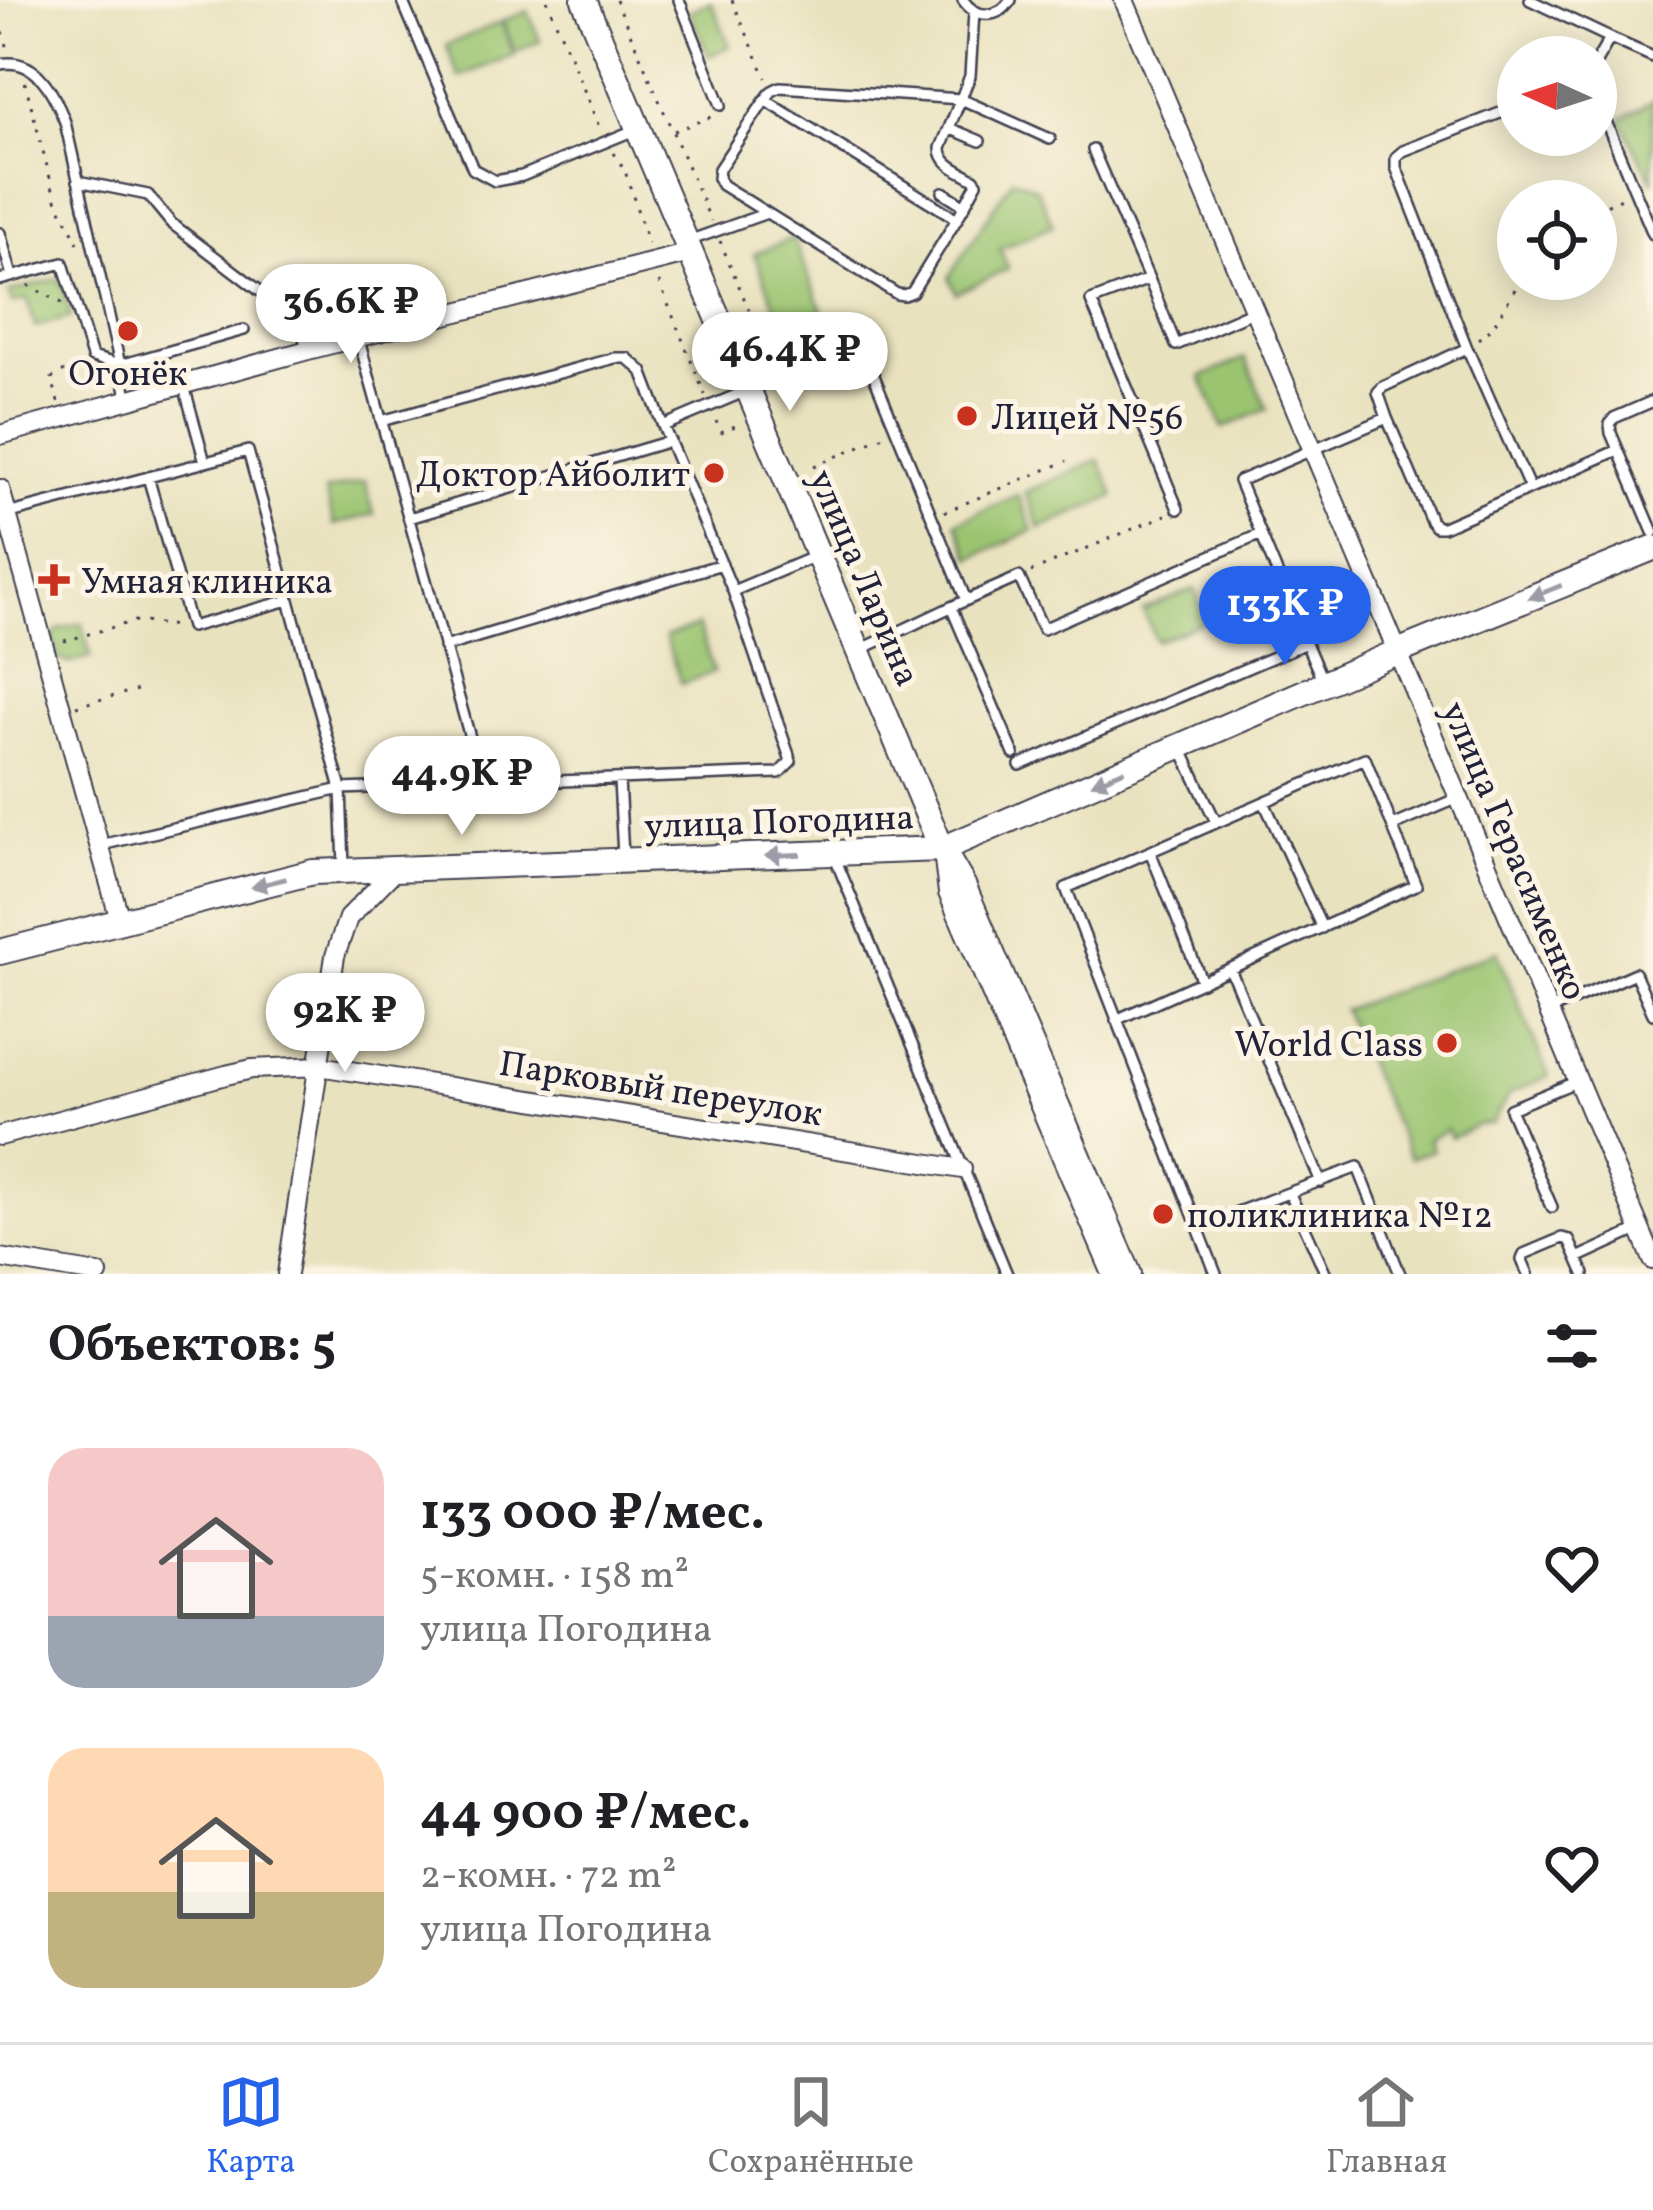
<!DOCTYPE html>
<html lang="ru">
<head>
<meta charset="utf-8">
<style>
  :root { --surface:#fff; --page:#f2f2f2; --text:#202124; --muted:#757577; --line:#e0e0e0; --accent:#2563eb }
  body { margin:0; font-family:Vollkorn,serif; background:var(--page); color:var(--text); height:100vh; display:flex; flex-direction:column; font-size:45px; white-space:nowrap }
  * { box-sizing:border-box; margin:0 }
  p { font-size:39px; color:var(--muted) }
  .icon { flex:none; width:66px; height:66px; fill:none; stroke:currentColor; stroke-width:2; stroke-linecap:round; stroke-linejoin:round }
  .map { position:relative; height:1274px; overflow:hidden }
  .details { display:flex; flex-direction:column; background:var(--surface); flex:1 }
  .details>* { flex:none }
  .needle { width:78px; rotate:273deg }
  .buttons { position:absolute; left:1497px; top:36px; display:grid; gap:24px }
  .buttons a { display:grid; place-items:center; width:120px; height:120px; border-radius:50%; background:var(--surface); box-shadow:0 6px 30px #0003; font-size:60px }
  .price { position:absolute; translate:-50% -102px; padding:0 27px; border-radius:42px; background:#fff; color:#222; font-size:39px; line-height:78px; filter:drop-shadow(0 3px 6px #0008) }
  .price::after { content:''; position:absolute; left:50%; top:72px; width:36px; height:27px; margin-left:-18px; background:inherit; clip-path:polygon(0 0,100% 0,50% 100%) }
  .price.current { background:var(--accent); color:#fff }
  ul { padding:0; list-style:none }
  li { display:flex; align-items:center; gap:36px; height:300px; padding:0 48px }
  li span { display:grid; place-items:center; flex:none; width:336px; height:240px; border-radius:36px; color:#555 }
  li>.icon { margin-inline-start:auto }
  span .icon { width:144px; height:144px; fill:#fffc; stroke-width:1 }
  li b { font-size:51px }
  h2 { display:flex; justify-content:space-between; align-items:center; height:144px; padding:0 48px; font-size:51px }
  .tabs { display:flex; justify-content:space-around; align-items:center; height:168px; border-top:3px solid var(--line); background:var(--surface); font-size:33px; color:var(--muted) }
  .tabs a { display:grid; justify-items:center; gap:6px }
  .tabs .current { color:var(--accent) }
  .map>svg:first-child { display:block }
</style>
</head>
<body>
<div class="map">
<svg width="1653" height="1274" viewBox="0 0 1653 1274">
  <rect width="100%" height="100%" fill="#fcf5e5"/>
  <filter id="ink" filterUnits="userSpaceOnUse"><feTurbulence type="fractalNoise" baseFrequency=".00833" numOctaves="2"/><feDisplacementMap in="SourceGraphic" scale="24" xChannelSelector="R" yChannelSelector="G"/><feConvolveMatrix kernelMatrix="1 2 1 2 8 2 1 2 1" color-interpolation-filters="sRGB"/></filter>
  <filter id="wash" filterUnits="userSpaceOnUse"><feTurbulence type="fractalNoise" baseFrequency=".004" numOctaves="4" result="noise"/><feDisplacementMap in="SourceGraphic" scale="48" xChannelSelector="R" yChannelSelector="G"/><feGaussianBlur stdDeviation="2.7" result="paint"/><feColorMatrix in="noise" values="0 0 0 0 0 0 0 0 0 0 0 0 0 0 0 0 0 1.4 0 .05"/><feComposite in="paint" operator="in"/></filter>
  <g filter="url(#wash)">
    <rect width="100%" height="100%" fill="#e9e2bf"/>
    <path fill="#9ac470" stroke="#5e7356" stroke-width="3" d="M 711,1 L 730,46 L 709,56 L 689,12 Z
      M 528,11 L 540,41 L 515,52 L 503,21 Z
      M 501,22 L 514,55 L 459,77 L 446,45 Z
      M 1653,100 L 1653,182 L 1620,120 Z
      M 1013,178 L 1037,189 L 1053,225 L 1000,249 L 1008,269 L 956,293 L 949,277 Z
      M 793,238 L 836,343 L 797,359 L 754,254 Z
      M 60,278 L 71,317 L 35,327 L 27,299 L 12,303 L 9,292 Z
      M 1245,358 L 1267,409 L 1223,428 L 1201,377 Z
      M 1099,460 L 1115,496 L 1040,528 L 1025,492 Z
      M 365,481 L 374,514 L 334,525 L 325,491 Z
      M 1018,495 L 1033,531 L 971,558 L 956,522 Z
      M 1194,589 L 1207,621 L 1156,641 L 1143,610 Z
      M 82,623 L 91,657 L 68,663 L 57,658 L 52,637 L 59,629 Z
      M 698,626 L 714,672 L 681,684 L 665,637 Z
      M 1497,951 L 1549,1076 L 1509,1094 L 1492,1124 L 1477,1125 L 1451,1138 L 1447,1130 L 1428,1139 L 1433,1150 L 1410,1158 L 1343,1010 Z"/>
  </g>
  <g filter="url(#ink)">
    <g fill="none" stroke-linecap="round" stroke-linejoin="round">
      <g stroke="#403f4f" stroke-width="14">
        <path id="lane" d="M 402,0 L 473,169 L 495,181 L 522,176 L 637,129
          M 679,0 L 721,105
          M 963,0 C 976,19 998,19 1011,0
          M 1530,0 L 1610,38
          M 1596,62 L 1610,38 L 1653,57
          M 0,64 C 37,57 54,93 65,122 L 128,400
          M 1596,98 L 1653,234
          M 765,100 L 957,219 L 912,292 L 904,295 L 897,294 L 722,185 L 718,178 L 719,169 Z
          M 765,100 L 772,91 L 780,87 L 961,99 L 1050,139
          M 949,128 L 980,141
          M 1093,150 L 1149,279
          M 78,181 L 148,195 L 171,223 L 298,320 L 308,350
          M 943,192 L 965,206
          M 957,219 L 977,183 L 974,179 C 961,171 941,165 941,148 L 970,76 L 974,12
          M 0,233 L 12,276
          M 691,240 L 767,213
          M 0,280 L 63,263 L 92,357 L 120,365 L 244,330
          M 358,337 L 483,784
          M 1467,348 L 1396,167 L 1396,157 L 1403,151 L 1518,106
          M 865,354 L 966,600
          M 184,386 L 205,462
          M 746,391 L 663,426 L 733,591 L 818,555
          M 1653,401 L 1614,418 L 1610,424 L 1611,433 L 1653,532
          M 1387,418 L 1431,521 L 1436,527 L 1443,527 L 1530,489
          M 381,421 L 615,358 L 627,358 L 642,371 L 663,426
          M 148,477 L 191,627 L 289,600
          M 1178,509 L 1091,301 L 1149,279 L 1176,345 L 1254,311
          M 7,514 L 248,451 L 341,789 L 344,866
          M 409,518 L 670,441
          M 951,607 L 1019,577 L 1043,629 L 1261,534
          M 1306,643 L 1323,682
          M 444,647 L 722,564
          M 862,649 L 951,607 L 1014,754
          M 1180,746 L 1216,822
          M 1020,765 L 1306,643 L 1239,481 L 1387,418 L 1378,392 L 1383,387 L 1467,348 L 1530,489 L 1618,450
          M 619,780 L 623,856
          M 1264,802 L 1322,928
          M 1393,826 L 1458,798
          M 101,845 L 341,789 L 779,773 L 791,761 L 733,591
          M 1150,851 L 1202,982
          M 835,858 L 1007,1274
          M 1230,969 L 1321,1182
          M 1548,1011 L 1635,973 L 1653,1014
          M 1116,1020 L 1416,885 L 1365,758 L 1066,888 L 1216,1274
          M 1290,1194 L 1326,1274
          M 1552,1207 L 1510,1109 L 1578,1081
          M 1197,1227 L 1358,1167 L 1400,1274
          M 1528,1274 L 1522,1260 L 1524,1254 L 1562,1238 L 1569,1240 L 1577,1258
          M 1584,1274 L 1577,1258 L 1638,1230"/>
      </g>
      <g stroke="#403f4f" stroke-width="22">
        <path id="street" d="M 1124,0 L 1653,1260
          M 0,435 L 308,350 L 690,253
          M 0,489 L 120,920
          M 944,860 L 948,893 L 1112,1274
          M 0,1136 L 226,1075 L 252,1069 L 319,1066 L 962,1169
          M 0,1258 L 98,1274
          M 287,1274 L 335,956 L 348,918 L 395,870"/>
      </g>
      <g stroke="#403f4f" stroke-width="28">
        <path id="secondary" d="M 584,0 L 942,849 L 963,885 L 1129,1274
          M 0,952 L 313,872 L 942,849 L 1397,652 L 1653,548"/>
      </g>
      <path stroke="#403f4f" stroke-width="3" stroke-dasharray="3 9" stroke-linecap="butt" d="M 547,0 L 600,129
        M 616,0 L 711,221
        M 732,0 L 766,78
        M 0,20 L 9,53
        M 25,82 L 55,197 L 78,243
        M 674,131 L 716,115
        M 614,153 L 625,171 L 648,244
        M 1596,209 L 1622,198
        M 720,241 L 789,405
        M 659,282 L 705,395
        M 28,285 L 62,303
        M 1478,339 L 1492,328 L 1521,279
        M 58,402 L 52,378 L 80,363
        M 716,421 L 721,432 L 740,424
        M 814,466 L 884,436
        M 944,512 L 1067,461
        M 1031,572 L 1166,515
        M 64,641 L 135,621 L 177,626
        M 76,706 L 137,690"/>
      <use href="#lane" stroke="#fff" stroke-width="9"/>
      <use href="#street" stroke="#fff" stroke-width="18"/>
      <use href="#secondary" stroke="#fff" stroke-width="24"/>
    </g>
    <defs><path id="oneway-solid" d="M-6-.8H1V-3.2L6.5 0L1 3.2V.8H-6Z" transform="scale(3)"/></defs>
    <g fill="#9c9ca7">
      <use href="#oneway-solid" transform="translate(1545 592) rotate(158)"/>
      <use href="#oneway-solid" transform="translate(1108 777) rotate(157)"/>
      <use href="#oneway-solid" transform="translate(783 855) rotate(178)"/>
      <use href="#oneway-solid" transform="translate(269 883) rotate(166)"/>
    </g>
  </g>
  <g fill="#c8321e" stroke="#fcf5e5" stroke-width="4.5">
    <circle cx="128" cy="331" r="12"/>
    <circle cx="967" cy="416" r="12"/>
    <circle cx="714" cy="473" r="12"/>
    <path d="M48 562h12v12h12v12h-12v12h-12v-12h-12v-12h12z"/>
    <circle cx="1447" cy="1043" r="12"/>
    <circle cx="1163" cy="1214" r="12"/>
  </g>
  <g text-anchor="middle" stroke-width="10" stroke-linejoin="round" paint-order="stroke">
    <g font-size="36" fill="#22223b" stroke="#fcf5e5" text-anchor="start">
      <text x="128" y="385" text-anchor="middle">Огонёк</text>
      <text x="991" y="429">Лицей №56</text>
      <text x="690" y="486" text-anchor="end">Доктор Айболит</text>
      <text x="81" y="593">Умная клиника</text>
      <text x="1423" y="1056" text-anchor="end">World Class</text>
      <text x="1187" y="1227">поликлиника №12</text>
    </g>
    <g font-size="36" fill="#22223b" stroke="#fcf5e5">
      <text transform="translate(866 577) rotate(67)" y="13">улица Ларина</text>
      <text transform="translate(779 820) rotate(-2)" y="13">улица Погодина</text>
      <text transform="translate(1516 850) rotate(67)" y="13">улица Герасименко</text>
      <text transform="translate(661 1087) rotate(9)" y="13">Парковый переулок</text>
    </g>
  </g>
</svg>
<div class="buttons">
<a><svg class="needle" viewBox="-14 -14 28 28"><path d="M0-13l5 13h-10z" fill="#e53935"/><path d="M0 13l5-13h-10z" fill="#757577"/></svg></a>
<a><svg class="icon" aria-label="locate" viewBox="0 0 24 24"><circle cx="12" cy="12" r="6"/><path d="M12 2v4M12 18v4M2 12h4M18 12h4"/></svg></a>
</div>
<b class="price" style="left:351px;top:366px">36.6K ₽</b>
<b class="price" style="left:790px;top:414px">46.4K ₽</b>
<b class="price current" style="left:1285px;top:668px">133K ₽</b>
<b class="price" style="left:462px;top:838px">44.9K ₽</b>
<b class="price" style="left:345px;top:1075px">92K ₽</b>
</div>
<section class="details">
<h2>Объектов: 5<svg class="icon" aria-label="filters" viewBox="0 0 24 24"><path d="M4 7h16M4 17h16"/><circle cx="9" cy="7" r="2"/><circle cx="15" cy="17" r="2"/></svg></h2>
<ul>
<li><span style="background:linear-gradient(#f6c9c9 70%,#9aa5b1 0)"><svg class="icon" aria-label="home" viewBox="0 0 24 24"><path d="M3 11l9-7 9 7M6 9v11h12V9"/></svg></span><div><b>133 000 ₽/мес.</b><p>5-комн. · 158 m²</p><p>улица Погодина</p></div><svg class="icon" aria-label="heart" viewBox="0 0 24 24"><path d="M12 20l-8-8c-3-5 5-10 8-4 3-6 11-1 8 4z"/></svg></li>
<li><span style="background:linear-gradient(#ffd9b3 60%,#c2b280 0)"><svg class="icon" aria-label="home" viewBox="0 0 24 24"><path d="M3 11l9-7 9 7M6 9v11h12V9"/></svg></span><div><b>44 900 ₽/мес.</b><p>2-комн. · 72 m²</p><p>улица Погодина</p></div><svg class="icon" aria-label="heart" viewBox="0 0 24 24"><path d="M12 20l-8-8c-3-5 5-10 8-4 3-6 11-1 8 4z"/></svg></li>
</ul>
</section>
<nav class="tabs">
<a class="current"><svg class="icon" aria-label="map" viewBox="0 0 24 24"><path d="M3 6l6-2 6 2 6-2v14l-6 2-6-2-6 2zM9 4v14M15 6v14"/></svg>Карта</a>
<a><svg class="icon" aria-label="saved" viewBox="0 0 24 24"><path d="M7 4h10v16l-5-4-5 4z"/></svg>Сохранённые</a>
<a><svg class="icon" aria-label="home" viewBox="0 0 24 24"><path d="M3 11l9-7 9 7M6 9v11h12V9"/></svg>Главная</a>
</nav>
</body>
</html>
